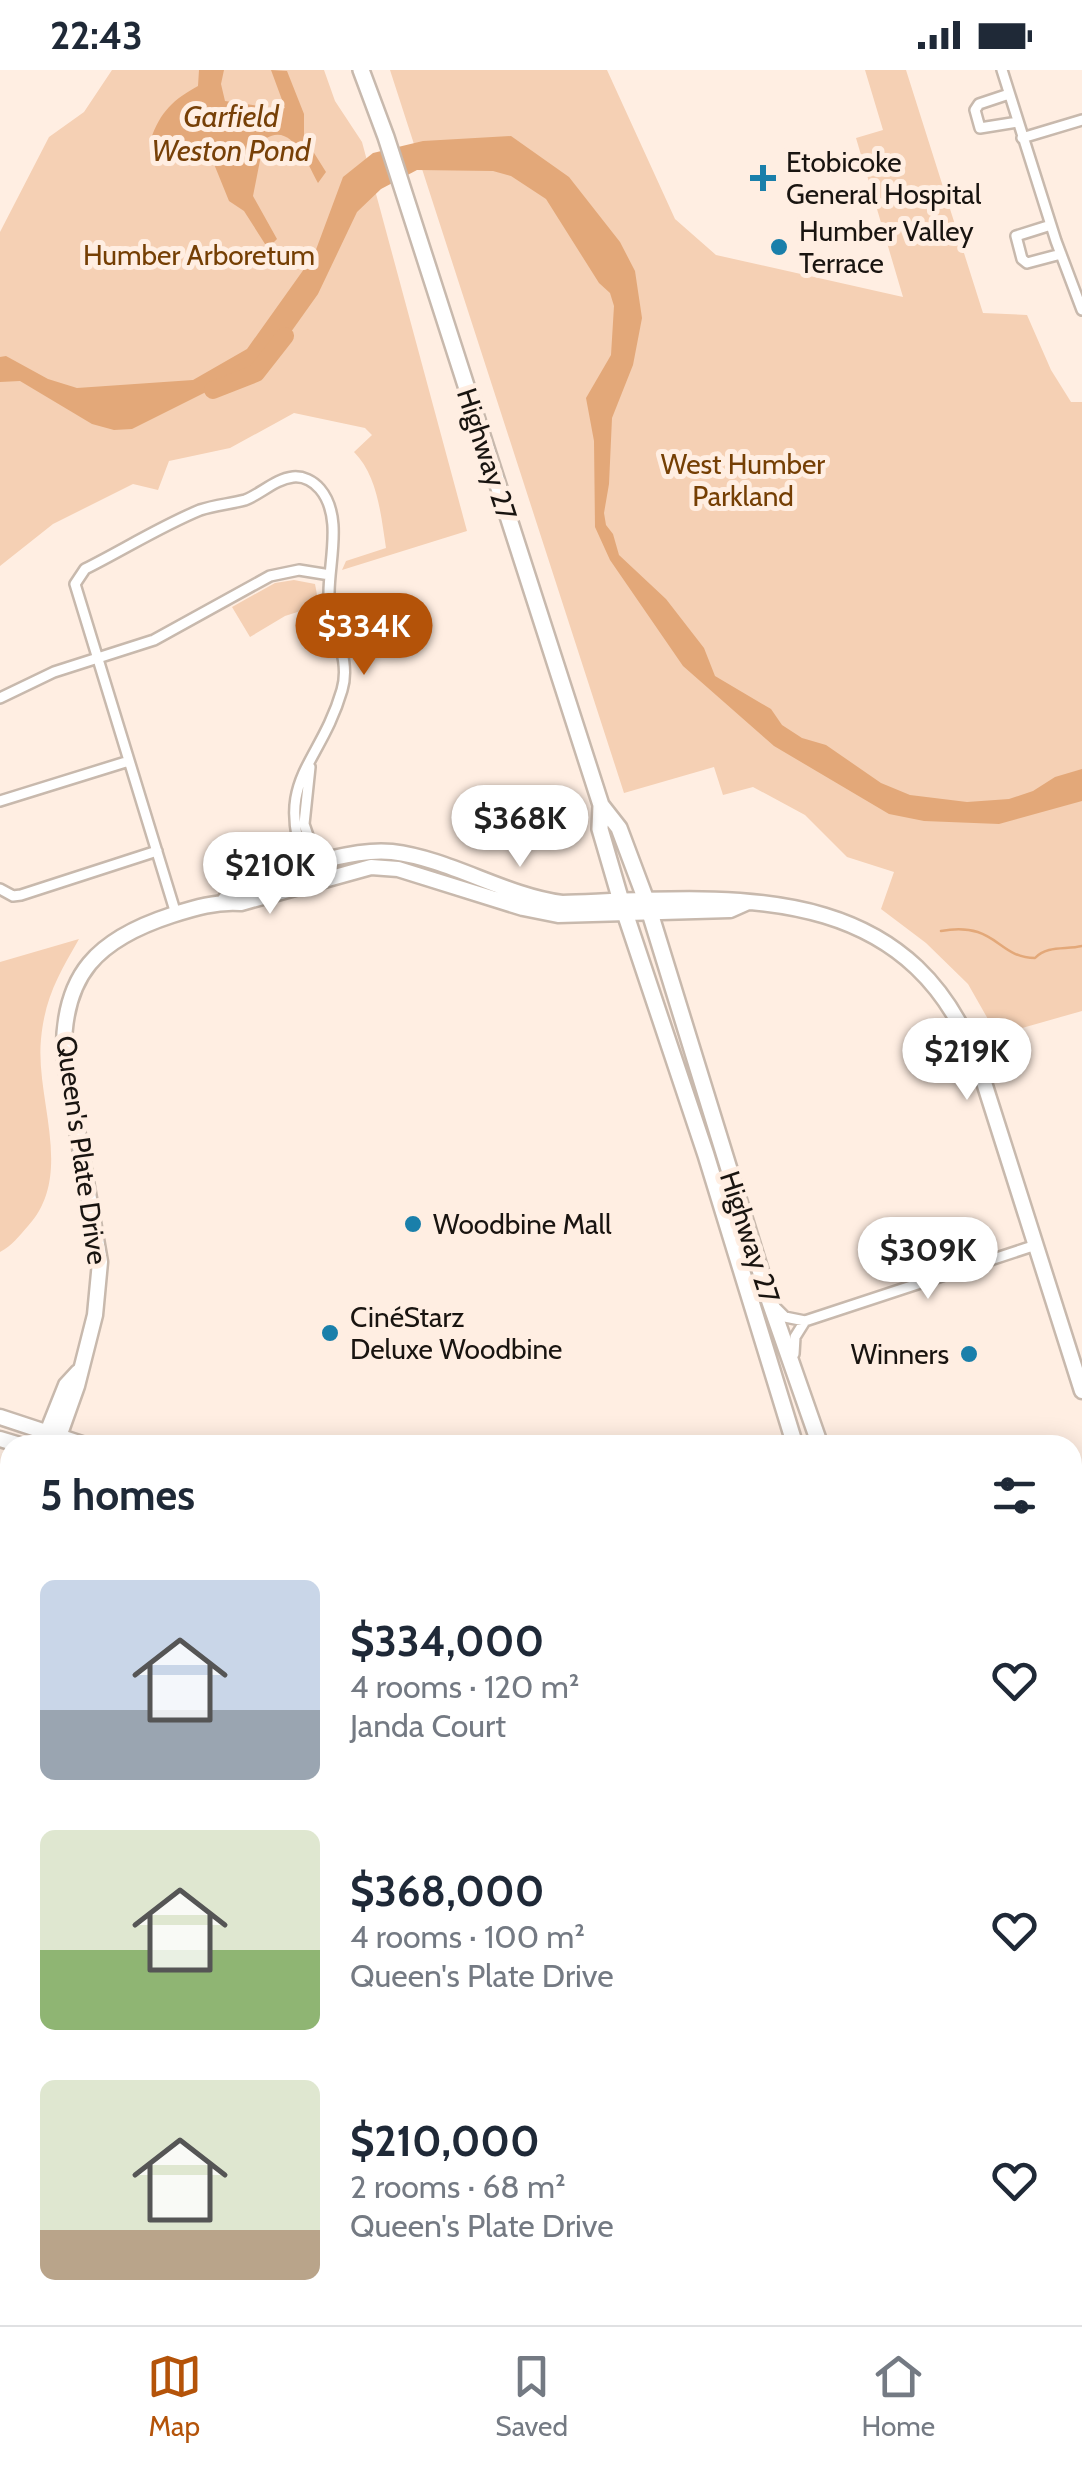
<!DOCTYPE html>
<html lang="en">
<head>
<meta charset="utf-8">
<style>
  :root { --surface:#fff; --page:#f6f6f7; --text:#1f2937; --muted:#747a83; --line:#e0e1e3; --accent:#b45309 }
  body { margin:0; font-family:Cabin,sans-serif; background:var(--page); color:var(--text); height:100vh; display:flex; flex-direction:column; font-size:38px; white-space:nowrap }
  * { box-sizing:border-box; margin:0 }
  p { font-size:32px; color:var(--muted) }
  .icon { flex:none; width:55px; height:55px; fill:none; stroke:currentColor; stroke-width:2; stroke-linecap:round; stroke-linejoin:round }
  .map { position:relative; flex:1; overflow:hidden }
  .details { position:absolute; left:0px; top:1365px; width:1082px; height:890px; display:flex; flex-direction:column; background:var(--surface); border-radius:30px 30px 0 0; box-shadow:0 5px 25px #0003 }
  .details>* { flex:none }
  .price { position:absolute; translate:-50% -85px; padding:0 22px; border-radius:35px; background:#fff; color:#222; font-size:32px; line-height:65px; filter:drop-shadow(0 2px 5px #0008) }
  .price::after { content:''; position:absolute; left:50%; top:60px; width:30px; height:22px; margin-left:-15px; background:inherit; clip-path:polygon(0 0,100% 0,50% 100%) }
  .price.on { background:var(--accent); color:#fff }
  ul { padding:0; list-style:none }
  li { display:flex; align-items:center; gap:30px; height:250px; padding:0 40px }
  li span { display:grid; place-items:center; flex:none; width:280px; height:200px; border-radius:15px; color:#555 }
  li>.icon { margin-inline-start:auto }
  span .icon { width:120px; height:120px; fill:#fffc; stroke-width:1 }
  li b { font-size:42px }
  h2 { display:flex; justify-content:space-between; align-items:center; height:120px; padding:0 40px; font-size:42px }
  .status { display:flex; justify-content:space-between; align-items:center; height:70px; padding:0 50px; background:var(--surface); direction:ltr }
  .status svg { height:28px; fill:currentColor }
  .menu { display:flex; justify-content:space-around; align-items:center; height:140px; border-top:2px solid var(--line); background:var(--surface); font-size:28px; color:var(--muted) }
  .menu a { display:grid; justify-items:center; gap:5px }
  .menu .on { color:var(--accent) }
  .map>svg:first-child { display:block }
</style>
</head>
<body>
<div class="status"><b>22:43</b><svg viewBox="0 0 49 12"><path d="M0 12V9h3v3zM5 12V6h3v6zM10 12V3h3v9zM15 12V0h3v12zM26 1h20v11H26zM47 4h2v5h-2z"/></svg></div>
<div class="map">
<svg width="1082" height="2255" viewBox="0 0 1082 2255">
  <rect width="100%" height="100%" fill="#ffeee2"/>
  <path fill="#f5d0b4" d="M 112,0 L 324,0 L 335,31 L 362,72 L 467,461 L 342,500 L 346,491 L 386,478 C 381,446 378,406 354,382 L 372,365 L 365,358 L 294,343 L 230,378 L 169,391 L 158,420 L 133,414 L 53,454 L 0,496 L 0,162 L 49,67 L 84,42 Z
    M 390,0 L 607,0 L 675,149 L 716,185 L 903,227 L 856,68 L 883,60 L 865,0 L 906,0 L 983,243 L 1027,245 L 1051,300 L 1071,332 L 1082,332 L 1082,941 L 997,965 L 968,914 L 926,873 L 881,839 L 894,802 L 847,787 L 805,745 L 753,717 L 723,725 L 714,697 L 624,723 Z
    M 294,510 L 315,514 L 319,535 L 285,546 L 250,567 L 232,537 L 275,513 Z
    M 79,869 C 59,904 45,927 41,969 C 35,1030 75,1104 28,1156 C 19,1166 12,1176 0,1182 L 0,892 Z
    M 10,1436 L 10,2245 L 933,2245 L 937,2255 L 0,2255 L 0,1439 Z
    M 1082,1489 L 1082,1675 L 1073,1671 L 1072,1492 Z
    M 971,2245 L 1071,2245 L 1075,2255 L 974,2255 Z"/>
  <path fill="#e3a879" d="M 199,0 L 224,0 L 221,14 L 225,31 L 281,39 L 285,38 L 271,0 L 287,1 L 304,44 L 304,67 L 326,102 L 318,113 C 307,93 291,50 264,70 L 253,126 L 277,169 L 272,174 L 265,174 L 244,141 L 229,131 L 214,94 L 204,81 L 187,73 L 151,69 C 160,42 174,29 198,16 Z
    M 511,66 L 569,107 L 620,172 L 635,201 L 642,248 L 633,295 L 612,348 L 609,414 L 604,443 L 606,455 L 613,464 L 619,485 L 666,529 L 704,578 L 715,606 L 771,639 L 782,655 L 802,668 L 826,675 L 881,713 L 910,725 L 967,732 L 1009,729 L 1033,721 L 1055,707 L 1082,699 L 1082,731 L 999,754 L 924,751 L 889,744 L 774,676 L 683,596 L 610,490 L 595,457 L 594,371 L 586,328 L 611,285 L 614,236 L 610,223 L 599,213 L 546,129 L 511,106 L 493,101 L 417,100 L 381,119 L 357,142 L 318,224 L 281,276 L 230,314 L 208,321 L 132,359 L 114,360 L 92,354 L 20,311 L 0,312 L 0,287 L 6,286 L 48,309 L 77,318 L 193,310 L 247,279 L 314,185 L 343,107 L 373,83 L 423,71 Z
    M 105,2245 L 280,2245 L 275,2255 L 87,2255 Z
    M 316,2245 L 418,2245 L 438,2255 L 301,2255 Z"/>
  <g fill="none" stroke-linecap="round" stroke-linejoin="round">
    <path stroke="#e3a879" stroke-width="2.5" d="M 941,861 C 997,851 997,888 1035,888 C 1047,875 1066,880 1082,876"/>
    <path stroke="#e3a879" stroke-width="18" d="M 213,320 L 256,303 L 285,266"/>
    <g stroke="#c8b9ad" stroke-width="14">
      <path id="street" d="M 1002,0 L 1056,171 L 1082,240
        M 1009,24 L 979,34 L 975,40 L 980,58 L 1018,52
        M 1022,68 L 1082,50
        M 1051,155 L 1016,166 L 1022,189 L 1027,193 L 1061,184
        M 0,628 L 54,602 L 154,570 L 270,506 L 299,500 L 330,505
        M 310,697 L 304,754 L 323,810
        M 0,731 L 129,691
        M 0,819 L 13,826 L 21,825 L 157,781
        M 176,844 L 75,514 L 85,499 C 123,480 161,456 200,440 C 215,435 230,434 245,430 C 261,424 275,409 293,407 C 303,406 313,411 320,419 C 343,446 329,491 329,523 C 329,556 352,587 342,620 C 320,696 273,709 306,797
        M 775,1237 L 785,1247 L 805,1251 L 1036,1175
        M 794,1284 L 795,1267 L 805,1251"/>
    </g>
    <g stroke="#c8b9ad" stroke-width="19">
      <path id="secondary" d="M 224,831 L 234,818 C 278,805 348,777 392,782 C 451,789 503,825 562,833 C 732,827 913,805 981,1003 L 1082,1321
        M 0,1347 L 85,1375
        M 0,1369 L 20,1375
        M 42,1375 L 66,1315 L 78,1302
        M 56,1375 L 77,1316 L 95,1245 L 100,1192 L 64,985 C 62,904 98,869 172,845 C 194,838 217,831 241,833 L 371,797 L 398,799 L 523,838 L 558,845 L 730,840 L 748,832
        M 0,1582 L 10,1582
        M 0,1596 L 10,1596
        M 1072,1732 L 1082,1735
        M 1072,2124 L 1082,2120
        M 855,2245 L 858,2255
        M 869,2245 L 872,2255"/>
    </g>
    <g stroke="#c8b9ad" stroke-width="20">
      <path id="primary" d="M 361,0 L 386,67 L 601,735 L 619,758 L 646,830 L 770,1232 L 820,1375
        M 601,735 L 600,759 L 621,831 L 706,1085 L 795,1375
        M 1072,1703 L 1082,1708
        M 1072,2156 L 1082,2186
        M 1072,2217 L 1082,2233"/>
    </g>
    <use href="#street" stroke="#fff" stroke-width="9"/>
    <use href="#secondary" stroke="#fff" stroke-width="14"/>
    <use href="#primary" stroke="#fff" stroke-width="15"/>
  </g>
  <g fill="#1a7faa" stroke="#ffeee2" stroke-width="4">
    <path d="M758 93h10v10h10v10h-10v10h-10v-10h-10v-10h10z"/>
    <circle cx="779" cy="177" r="10"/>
    <circle cx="413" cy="1154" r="10"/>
    <circle cx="330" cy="1263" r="10"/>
    <circle cx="969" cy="1284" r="10"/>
  </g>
  <g text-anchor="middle" stroke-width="10" stroke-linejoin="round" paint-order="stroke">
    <g font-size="28" fill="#191410" stroke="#ffeee2" text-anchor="start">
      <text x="786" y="102">Etobicoke<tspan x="786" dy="32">General Hospital</tspan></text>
      <text x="799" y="171">Humber Valley<tspan x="799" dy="32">Terrace</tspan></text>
      <text x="433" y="1164">Woodbine Mall</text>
      <text x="350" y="1257">CinéStarz<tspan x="350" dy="32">Deluxe Woodbine</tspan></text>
      <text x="949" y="1294" text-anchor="end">Winners</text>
    </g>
    <g font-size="28" fill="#753f04" stroke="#ffeee2">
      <text x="199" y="195">Humber Arboretum</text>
      <text x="743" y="404">West Humber<tspan x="743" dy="32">Parkland</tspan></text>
    </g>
    <g font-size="28" fill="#191410" stroke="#ffeee2">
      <text transform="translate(487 384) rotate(72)" y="10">Highway 27</text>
      <text transform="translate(82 1080) rotate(82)" y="10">Queen's Plate Drive</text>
      <text transform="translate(750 1167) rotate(72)" y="10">Highway 27</text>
    </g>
    <g font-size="30" font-style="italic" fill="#774007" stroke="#ffeee2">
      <text x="231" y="57">Garfield<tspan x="231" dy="34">Weston Pond</tspan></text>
    </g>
  </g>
</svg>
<b class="price on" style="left:364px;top:608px">$334K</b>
<b class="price" style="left:520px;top:800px">$368K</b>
<b class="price" style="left:270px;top:847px">$210K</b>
<b class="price" style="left:967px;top:1033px">$219K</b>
<b class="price" style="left:928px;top:1232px">$309K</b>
<section class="details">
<h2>5 homes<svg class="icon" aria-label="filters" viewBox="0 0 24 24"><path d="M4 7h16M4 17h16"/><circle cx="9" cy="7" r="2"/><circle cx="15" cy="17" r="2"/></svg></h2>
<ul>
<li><span style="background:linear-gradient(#c9d6e8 65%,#9aa5b1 0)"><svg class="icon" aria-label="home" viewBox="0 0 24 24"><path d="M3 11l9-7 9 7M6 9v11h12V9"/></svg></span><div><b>$334,000</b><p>4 rooms · 120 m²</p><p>Janda Court</p></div><svg class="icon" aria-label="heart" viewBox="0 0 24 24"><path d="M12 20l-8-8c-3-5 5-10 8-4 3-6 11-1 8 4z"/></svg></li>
<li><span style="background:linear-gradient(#dfe7d0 60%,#8fb573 0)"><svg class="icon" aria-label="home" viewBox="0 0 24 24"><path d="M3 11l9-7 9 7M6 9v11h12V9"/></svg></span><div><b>$368,000</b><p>4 rooms · 100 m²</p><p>Queen's Plate Drive</p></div><svg class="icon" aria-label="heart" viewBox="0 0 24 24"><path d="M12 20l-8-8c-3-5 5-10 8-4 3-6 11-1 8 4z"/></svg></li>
<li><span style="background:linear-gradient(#dfe7d0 75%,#b9a48a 0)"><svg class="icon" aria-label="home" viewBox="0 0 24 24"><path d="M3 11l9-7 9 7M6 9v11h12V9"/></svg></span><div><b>$210,000</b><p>2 rooms · 68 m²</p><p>Queen's Plate Drive</p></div><svg class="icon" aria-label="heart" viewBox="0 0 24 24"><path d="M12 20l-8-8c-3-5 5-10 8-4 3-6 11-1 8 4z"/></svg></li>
</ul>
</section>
</div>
<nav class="menu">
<a class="on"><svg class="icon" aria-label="map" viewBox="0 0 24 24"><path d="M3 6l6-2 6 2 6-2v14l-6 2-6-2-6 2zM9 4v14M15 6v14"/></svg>Map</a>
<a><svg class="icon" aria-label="saved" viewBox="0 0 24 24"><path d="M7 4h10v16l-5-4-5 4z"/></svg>Saved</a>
<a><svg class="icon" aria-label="home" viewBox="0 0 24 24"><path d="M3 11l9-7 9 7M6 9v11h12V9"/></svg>Home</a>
</nav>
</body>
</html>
